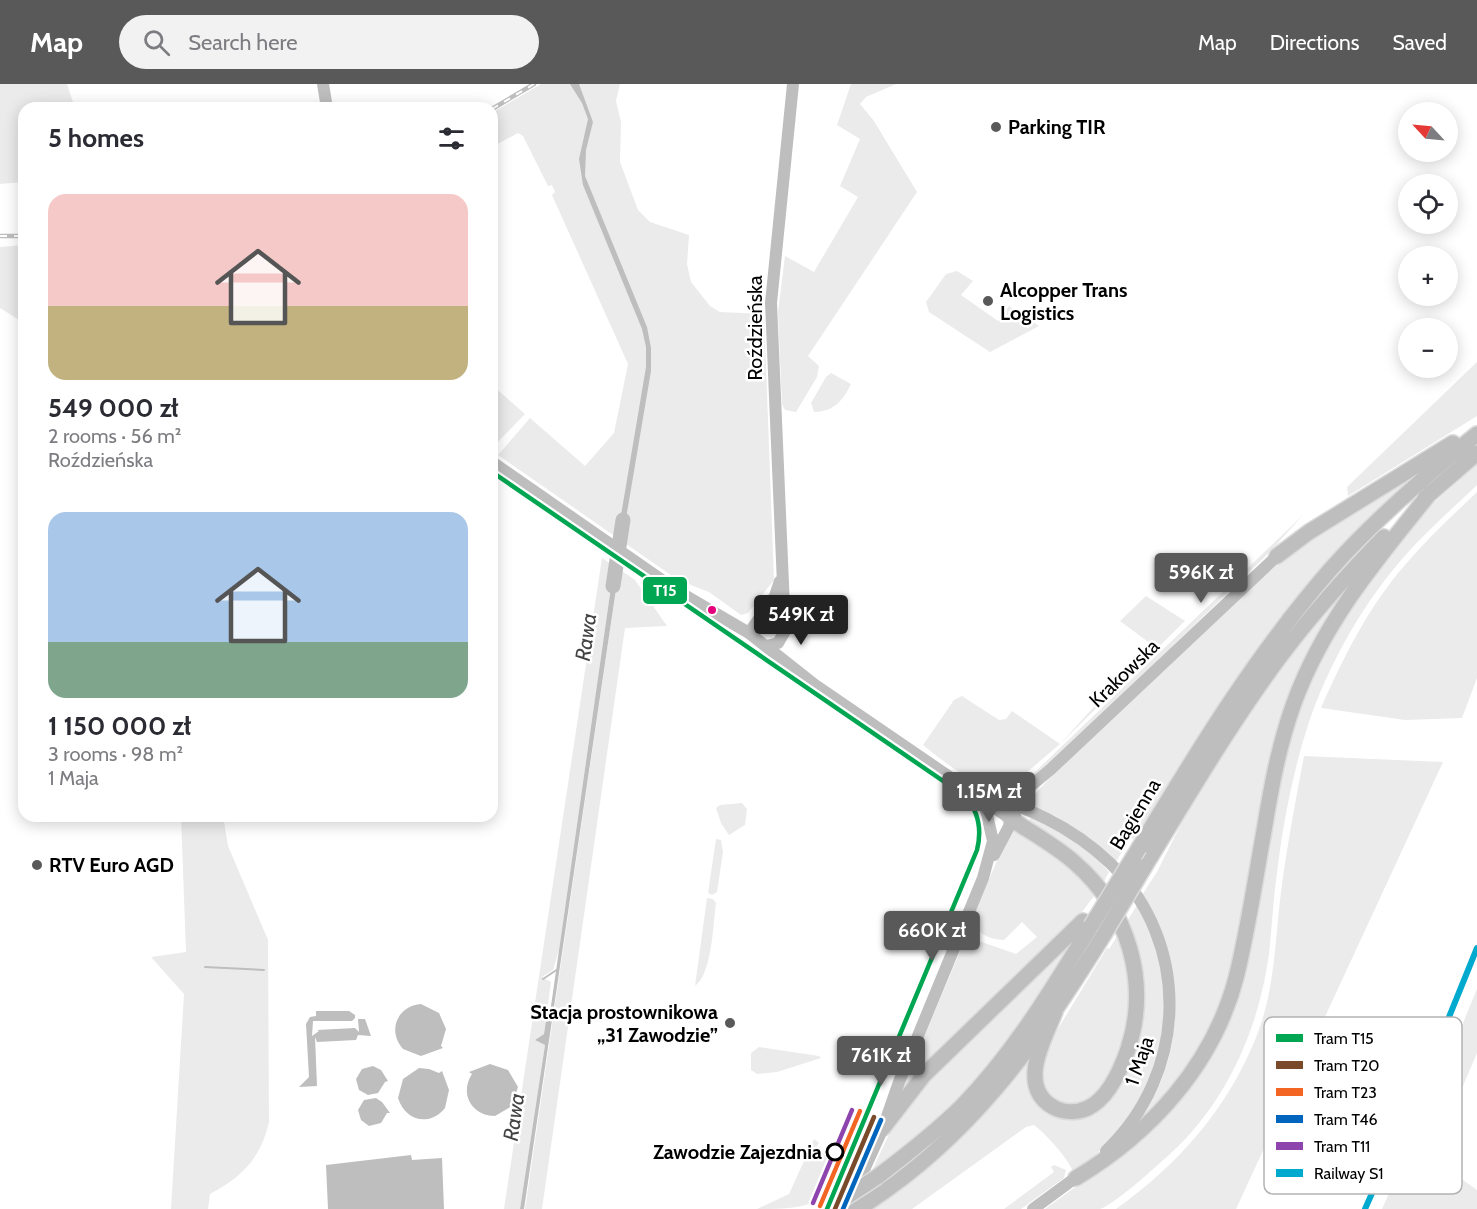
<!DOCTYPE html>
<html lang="en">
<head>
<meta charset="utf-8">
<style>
  :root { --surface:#fff; --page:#f2f2f3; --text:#2b2b33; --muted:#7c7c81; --accent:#595959 }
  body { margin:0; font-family:Cabin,sans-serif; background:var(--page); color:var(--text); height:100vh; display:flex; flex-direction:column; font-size:22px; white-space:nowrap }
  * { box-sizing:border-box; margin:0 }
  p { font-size:20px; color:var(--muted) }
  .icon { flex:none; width:33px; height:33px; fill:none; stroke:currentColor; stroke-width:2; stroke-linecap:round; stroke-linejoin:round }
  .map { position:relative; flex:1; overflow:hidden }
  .drawer { position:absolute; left:18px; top:18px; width:480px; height:720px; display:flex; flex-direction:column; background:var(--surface); border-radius:18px; box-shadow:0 3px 15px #0003 }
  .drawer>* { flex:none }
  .needle { width:39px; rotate:296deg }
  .tools { position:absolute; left:1398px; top:18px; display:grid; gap:12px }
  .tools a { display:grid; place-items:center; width:60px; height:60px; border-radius:50%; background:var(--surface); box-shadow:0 3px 15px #0003; font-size:30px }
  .price { position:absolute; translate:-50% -51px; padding:0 14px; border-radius:6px; background:var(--accent); color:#fff; font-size:20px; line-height:39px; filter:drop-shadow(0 2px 3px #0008) }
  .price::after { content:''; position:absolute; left:50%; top:36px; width:18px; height:14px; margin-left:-9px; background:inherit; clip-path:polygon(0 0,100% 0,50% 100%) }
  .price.on { background:#222; color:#fff }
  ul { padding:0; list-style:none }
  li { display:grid; align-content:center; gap:12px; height:318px; padding:0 30px }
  li span { display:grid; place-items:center; height:186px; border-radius:18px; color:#555 }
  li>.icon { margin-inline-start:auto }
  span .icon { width:108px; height:108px; fill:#fffc; stroke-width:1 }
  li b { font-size:26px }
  h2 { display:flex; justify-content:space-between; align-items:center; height:72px; padding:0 30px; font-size:26px }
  header { display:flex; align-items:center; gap:36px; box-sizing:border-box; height:84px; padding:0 30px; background:var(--accent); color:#fff }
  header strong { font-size:28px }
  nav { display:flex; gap:33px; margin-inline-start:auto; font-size:21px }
  .search { width:420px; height:54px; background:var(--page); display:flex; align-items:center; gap:15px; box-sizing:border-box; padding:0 21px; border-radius:33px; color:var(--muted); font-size:22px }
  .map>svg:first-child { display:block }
</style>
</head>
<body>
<header>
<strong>Map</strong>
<div class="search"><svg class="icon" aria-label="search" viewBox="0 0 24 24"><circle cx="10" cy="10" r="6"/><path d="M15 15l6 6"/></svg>Search here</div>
<nav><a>Map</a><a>Directions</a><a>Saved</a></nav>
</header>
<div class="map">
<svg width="1477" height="1125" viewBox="0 0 1477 1125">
  <rect width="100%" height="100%" fill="#fff"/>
  <path fill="#ebebeb" d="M 0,0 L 67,0 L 75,24 L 24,24 L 24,98 L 0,100 Z
    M 541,0 L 620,0 L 616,17 L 621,38 L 620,78 L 638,126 L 650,138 L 689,151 L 687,180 L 691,198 L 710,222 L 720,228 L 764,230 L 774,496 L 748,529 L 741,531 L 709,508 L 678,496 L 498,371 L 530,334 L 585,382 L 614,349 L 628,280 L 552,111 L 555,108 L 552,101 L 548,102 L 523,52 L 518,49 L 492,63 L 492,29 Z
    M 851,0 L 896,0 L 866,13 L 860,20 L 874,37 L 917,108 L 808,272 L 819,282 L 817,293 L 796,328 L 785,326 L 782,320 L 778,228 L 785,172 L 814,188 L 858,113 L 840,102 L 860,55 L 837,41 Z
    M 24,161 L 24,239 L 0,224 L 0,163 Z
    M 957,187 L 973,197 L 961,211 L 998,237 L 1009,222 L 1039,242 L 990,268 L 929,228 L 926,218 L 946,190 Z
    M 1477,278 L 1477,332 L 1348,412 L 1347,403 Z
    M 831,289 L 851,300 C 843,317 833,328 814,328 L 811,319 L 826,293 Z
    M 492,301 L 525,330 L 492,364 Z
    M 1434,376 L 1373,434 L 1179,687 L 1133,755 L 1130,753 L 1116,778 L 1057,733 L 1027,719 L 1056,687 L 1226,523 L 1298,462 Z
    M 1477,380 L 1477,401 C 1450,427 1421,452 1397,481 C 1359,526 1328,583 1309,638 C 1293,687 1283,739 1277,789 C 1273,816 1272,843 1269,870 C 1258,950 1223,1026 1161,1078 C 1149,1089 1113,1121 1100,1125 C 1087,1125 1060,1125 1045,1125 L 1096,1088 L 1212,965 L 1281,682 L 1305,605 L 1347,522 L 1426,426 Z
    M 1477,408 L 1477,594 L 1462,634 L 1405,636 L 1321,624 C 1343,574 1369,522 1405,481 C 1427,455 1452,432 1477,408 Z
    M 1303,431 L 1268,470 L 1025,704 L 1012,710 Z
    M 602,474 L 614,482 L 559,866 L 553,886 L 542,893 L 551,898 L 544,950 L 535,956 L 545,961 L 520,1125 L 504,1125 Z
    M 619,485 L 635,496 L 667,542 L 625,544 L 542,1125 L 525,1125 Z
    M 1354,492 L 1310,568 L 1222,917 C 1199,966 1177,1005 1136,1041 C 1187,975 1187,880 1142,811 L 1157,788 L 1193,716 L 1277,585 Z
    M 1146,512 L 1185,537 L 1060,660 L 1006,706 C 973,702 948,681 923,661 L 954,616 L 962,612 L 999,636 L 1006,635 L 1012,627 L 1060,660 L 1151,560 L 1120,537 Z
    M 1304,672 L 1443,678 L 1236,1125 L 1116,1125 C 1179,1080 1229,1023 1257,951 C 1274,908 1275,860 1280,816 C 1286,767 1295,720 1304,672 Z
    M 742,719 L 747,725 L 745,741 L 729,751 L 721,739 L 716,724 L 720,721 Z
    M 181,732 L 223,732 L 228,762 L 268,856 L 269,1038 C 260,1076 242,1092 210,1110 L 208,1125 L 171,1125 L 184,910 L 151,873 L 186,868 Z
    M 1031,733 C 1052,738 1097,770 1109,788 L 1102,801 L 1028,738 Z
    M 1012,742 L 1059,771 L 1097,808 L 1082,828 L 1084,830 L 900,1011 L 963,860 L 976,856 L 1016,870 L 1037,853 L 1022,838 L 1004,856 C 989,856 972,848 973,832 Z
    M 716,755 L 721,756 L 723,768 L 717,808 L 712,811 L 708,809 Z
    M 707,814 L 713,815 L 716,819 C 713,841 712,890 695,902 Z
    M 1137,821 C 1143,834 1151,848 1156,862 C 1173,909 1165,971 1142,1014 C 1127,1042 1101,1064 1080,1088 L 1074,1091 C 1072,1078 1045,1049 1034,1041 L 1026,1043 L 912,1125 L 873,1125 C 931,1085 983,1033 1028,977 L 1032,1004 L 1080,1032 L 1132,967 L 1126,839 Z
    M 1120,848 L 1132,902 L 1124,963 L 1103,1005 L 1082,1022 L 1059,1021 L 1041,1002 L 1045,966 L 1107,864 L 1109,865 Z
    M 1071,858 L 1074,859 L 1002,967 L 970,1005 L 917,1055 L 915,1053 L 872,1087 L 895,1037 L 917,1006 Z
    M 1477,905 L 1477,969 L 1445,1044 L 1429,1072 L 1477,1106 L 1477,1125 L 1382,1125 L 1435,1007 Z
    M 759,963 L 819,972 L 821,974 L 777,988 L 757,990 L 751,986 L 751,969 Z
    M 814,1055 L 819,1059 L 817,1062 L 834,1083 C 830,1125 797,1125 757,1125 L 789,1110 Z
    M 1054,1081 L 1066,1086 L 1064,1094 L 1021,1125 L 1004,1125 L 1054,1088 L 1051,1083 Z"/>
  <path fill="#bebebe" d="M 570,0 L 579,0 L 593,38 L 586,66 L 585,92 L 647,243 L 651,264 L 651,287 L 622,458 L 617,455 L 646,283 L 646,263 L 642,245 L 583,101 L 579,75 L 588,35 L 582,19 Z
    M 614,482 L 619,485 L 524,1125 L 520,1125 L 545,961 L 535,956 L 544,950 L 546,936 L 549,936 Z
    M 421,920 L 439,929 L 446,945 L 441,962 L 443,964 L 421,972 L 403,965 C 387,947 397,922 421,920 Z
    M 316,927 L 349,927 L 355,931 L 355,934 L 352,937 L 313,937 L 312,952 L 319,947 L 317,946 L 355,944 L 359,948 L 358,935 L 365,935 L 371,952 L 358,951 L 356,956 L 317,958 L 315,953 L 317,1002 L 299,1003 L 309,993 L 306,940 L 310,933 L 316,932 Z
    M 490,980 L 508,986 L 518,1003 L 512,1022 L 495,1032 C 472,1032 459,1010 472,990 L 469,988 Z
    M 373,982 L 381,986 L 388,997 L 385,998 L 378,1009 L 368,1011 L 359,1006 L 356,995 L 362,985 Z
    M 419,984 L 429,985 L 439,989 L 442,987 L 449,1006 L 445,1024 C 430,1043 405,1037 398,1014 L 403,995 Z
    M 376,1014 L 382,1018 L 390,1029 L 387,1029 L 381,1039 L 369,1042 L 361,1036 L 358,1026 L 364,1016 Z
    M 411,1071 L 412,1076 L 442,1074 L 444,1125 L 328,1125 L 326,1081 Z"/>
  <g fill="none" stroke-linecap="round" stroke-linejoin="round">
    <path stroke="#bebebe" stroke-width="2" d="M 205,883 L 264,886
      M 543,895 L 558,885"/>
    <path stroke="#bebebe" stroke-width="15" d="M 613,502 L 623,436"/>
    <g stroke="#dbdbdb" stroke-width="18">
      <path id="major" d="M 1425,414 L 1477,369
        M 1277,472 L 1309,448 L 1453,359
        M 1011,735 C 1032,749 1056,762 1075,779 C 1128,825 1150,898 1128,965 C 1121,985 1109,1014 1088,1024 C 1077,1029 1064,1029 1053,1023 C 1017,1002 1044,956 1055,928
        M 1139,764 C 1197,668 1255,572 1330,486 C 1374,436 1425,392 1477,350
        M 1145,782 C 1188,712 1230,640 1279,574 C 1311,531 1347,491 1384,453
        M 883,1044 L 924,991 L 1083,837
        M 877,1093 C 906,1071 936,1048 962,1022 C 1014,969 1052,905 1091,842
        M 1076,1094 C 1151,1049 1213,981 1236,894 C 1248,846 1255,796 1264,747 C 1271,704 1279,660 1294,619 C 1324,537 1377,475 1431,408
        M 858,1125 C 969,1056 1035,961 1103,852"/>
    </g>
    <path stroke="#bebebe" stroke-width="12" d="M 323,0 L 327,24
      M 492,378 L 679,508 L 749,549 L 815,601 L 1011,735
      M 749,549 L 775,512 L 780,497
      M 767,562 L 778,559 L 785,547 L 771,219 L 793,0
      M 975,708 C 1026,722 1071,742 1110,779 C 1192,860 1188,989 1106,1067
      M 1004,716 L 1027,705 L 1051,685 L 1277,472
      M 994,771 L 1015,731
      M 846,1125 L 883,1044 L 899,998 L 983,794 L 993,757 L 984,718
      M 1033,1125 L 1082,1089"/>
    <use href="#major" stroke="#bebebe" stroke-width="15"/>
    <g stroke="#bebebe" stroke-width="4.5">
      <path id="rail" d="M 492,25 L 534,0
        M 0,152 L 24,152"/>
    </g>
    <use href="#rail" stroke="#fff" stroke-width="2" stroke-dasharray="7" stroke-linecap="butt"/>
    <g stroke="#dbdbdb" stroke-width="18" stroke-linecap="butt">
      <path id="major-bridge" d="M 1091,842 L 1139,764
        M 1103,852 L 1145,782
        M 828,1125 L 877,1093"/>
    </g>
    <use href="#major-bridge" stroke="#bebebe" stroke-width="15"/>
    <g stroke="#fff" stroke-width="10">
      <path id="rail-1" d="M 1365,1125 L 1434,970 L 1477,864"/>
    </g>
    <use href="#rail-1" stroke="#00a9ce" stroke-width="6"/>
    <g stroke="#fff" stroke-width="9">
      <path id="tram-1" d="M 492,388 L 965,712 C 979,728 982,746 977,766 L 827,1125"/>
    </g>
    <g stroke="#fff" stroke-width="9">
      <path id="tram-2" d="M 835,1125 L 874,1033"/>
    </g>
    <g stroke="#fff" stroke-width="9">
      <path id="tram-3" d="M 820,1122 L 860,1027"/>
    </g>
    <g stroke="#fff" stroke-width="9">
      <path id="tram-4" d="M 843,1125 L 881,1036"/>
    </g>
    <g stroke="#fff" stroke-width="9">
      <path id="tram-5" d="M 813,1119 L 852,1026"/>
    </g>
    <use href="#tram-1" stroke="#00a651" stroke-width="4.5"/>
    <use href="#tram-2" stroke="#7a4b2a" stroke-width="4.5"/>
    <use href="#tram-3" stroke="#f26522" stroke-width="4.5"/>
    <use href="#tram-4" stroke="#0065bd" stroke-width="4.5"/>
    <use href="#tram-5" stroke="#8e44ad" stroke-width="4.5"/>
  </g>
  <g fill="#595959" stroke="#fff" stroke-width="2">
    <circle cx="996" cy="43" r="6"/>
    <circle cx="988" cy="217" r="6"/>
    <circle cx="37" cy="781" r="6"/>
    <circle cx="730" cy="939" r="6"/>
  </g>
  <circle fill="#e5007d" stroke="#fff" stroke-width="2" cx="712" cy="526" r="5"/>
  <circle fill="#fff" stroke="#000" stroke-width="3" cx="835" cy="1068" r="8"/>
  <g text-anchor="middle" stroke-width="5" stroke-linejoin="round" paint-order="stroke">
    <g font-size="20" font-weight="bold" fill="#000" stroke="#fff" text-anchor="start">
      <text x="1008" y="50">Parking TIR</text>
      <text x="1000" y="213">Alcopper Trans<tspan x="1000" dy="23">Logistics</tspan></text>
      <text x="49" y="788">RTV Euro AGD</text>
      <text x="718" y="935" text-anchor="end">Stacja prostownikowa<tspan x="718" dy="23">„31 Zawodzie”</tspan></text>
    </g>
    <g font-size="20" fill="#000" stroke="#fff">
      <text transform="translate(755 244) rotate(-90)" y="7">Roździeńska</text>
      <text transform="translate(1124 589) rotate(-44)" y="7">Krakowska</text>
      <text transform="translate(1135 730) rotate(-59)" y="7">Bagienna</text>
      <text transform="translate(1139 977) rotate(-71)" y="7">1 Maja</text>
    </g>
    <g font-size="20" font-weight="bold" fill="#000" stroke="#fff" text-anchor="end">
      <text x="822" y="1075">Zawodzie Zajezdnia</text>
    </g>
    <g font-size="21" font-style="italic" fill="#434343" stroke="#fff">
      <text transform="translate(586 553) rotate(-82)" y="7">Rawa</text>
      <text transform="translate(514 1033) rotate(-82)" y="7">Rawa</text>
    </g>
  </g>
  <rect x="1264" y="933" width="198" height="177" rx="9" fill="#fff" stroke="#b2b2b2" stroke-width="1.5"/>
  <rect x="1276" y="950" width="27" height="8" fill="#00a651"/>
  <rect x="1276" y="977" width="27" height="8" fill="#7a4b2a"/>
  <rect x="1276" y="1004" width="27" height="8" fill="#f26522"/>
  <rect x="1276" y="1031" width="27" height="8" fill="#0065bd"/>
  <rect x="1276" y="1058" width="27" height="8" fill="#8e44ad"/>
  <rect x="1276" y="1085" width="27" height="8" fill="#00a9ce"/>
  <g font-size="16" fill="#000">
    <text x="1314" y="960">Tram T15</text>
    <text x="1314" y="987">Tram T20</text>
    <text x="1314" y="1014">Tram T23</text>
    <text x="1314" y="1041">Tram T46</text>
    <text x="1314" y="1068">Tram T11</text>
    <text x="1314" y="1095">Railway S1</text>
  </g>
  <rect stroke="#fff" stroke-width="2" x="642" y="492" width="46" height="29" rx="6" fill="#00a651"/>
  <g font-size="16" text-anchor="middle" font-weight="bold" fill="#fff">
    <text x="665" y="512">T15</text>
  </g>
</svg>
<div class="tools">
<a><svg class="needle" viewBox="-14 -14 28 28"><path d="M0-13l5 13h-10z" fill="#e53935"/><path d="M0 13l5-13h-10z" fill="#7c7c81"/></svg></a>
<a><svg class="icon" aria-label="locate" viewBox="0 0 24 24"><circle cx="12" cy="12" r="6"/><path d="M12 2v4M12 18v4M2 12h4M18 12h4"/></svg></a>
<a>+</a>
<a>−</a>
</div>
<b class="price" style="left:1201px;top:520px">596K zł</b>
<b class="price on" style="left:801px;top:562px">549K zł</b>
<b class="price" style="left:989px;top:739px">1.15M zł</b>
<b class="price" style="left:932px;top:878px">660K zł</b>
<b class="price" style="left:881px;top:1003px">761K zł</b>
<section class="drawer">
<h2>5 homes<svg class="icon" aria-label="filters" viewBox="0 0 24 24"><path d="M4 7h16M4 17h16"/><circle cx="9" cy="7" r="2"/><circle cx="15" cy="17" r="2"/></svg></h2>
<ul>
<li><span style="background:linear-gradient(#f6c9c9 60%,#c2b280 0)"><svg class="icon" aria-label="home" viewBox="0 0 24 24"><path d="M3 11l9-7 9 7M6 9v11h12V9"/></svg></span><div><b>549 000 zł</b><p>2 rooms · 56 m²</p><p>Roździeńska</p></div></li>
<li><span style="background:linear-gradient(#a9c7e8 70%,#7fa58c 0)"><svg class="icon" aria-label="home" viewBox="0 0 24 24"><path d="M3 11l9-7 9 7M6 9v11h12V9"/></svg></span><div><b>1 150 000 zł</b><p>3 rooms · 98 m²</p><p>1 Maja</p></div></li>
</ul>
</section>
</div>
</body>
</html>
